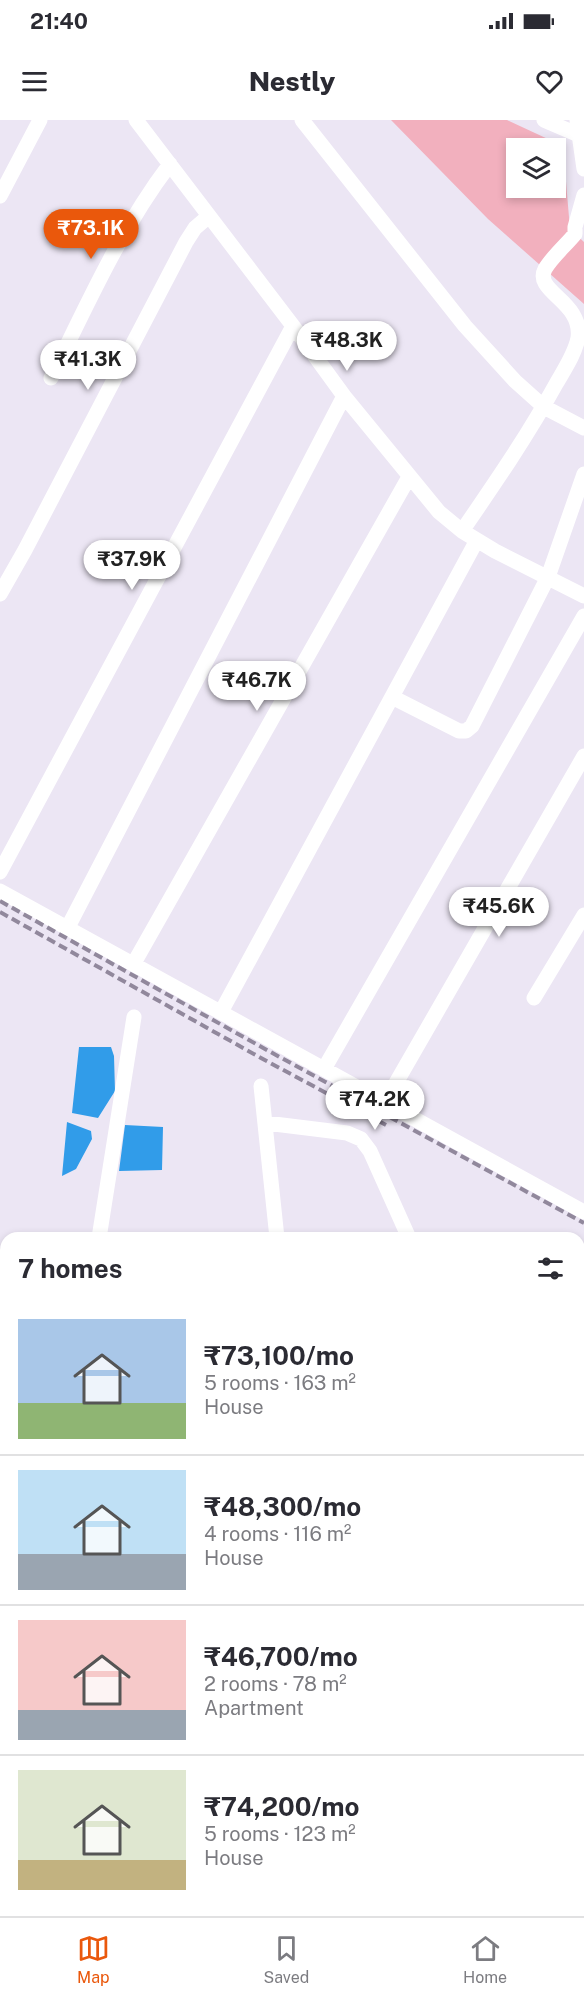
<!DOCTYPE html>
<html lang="en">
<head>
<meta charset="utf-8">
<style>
  :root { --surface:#fff; --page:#f7f7f7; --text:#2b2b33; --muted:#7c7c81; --line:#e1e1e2; --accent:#ea580c }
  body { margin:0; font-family:"Public Sans",sans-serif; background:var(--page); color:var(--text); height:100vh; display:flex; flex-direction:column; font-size:22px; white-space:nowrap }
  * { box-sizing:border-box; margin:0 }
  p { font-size:20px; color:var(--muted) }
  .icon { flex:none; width:33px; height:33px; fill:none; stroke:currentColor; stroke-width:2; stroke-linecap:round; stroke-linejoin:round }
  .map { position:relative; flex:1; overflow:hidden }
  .details { position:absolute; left:0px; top:1112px; width:585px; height:686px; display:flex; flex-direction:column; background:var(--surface); border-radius:18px 18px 0 0; box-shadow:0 3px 9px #0003 }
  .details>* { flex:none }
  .tools { position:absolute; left:506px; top:18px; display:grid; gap:12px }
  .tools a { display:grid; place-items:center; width:60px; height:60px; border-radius:0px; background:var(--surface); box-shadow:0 3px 9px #0003; font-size:30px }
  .price { position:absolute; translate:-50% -51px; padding:0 14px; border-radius:21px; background:#fff; color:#222; font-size:20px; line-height:39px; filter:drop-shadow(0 2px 3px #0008) }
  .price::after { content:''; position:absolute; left:50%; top:36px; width:18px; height:14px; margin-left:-9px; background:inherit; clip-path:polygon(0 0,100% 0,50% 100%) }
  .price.active { background:var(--accent); color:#fff }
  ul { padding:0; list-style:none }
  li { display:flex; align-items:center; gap:18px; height:150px; padding:0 18px }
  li+li { border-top:2px solid var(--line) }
  li span { display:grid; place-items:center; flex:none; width:168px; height:120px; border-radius:0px; color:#555 }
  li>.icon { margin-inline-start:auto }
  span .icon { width:72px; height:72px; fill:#fffc; stroke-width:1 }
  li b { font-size:26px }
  h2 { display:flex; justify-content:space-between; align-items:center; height:72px; padding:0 18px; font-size:26px }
  .status { display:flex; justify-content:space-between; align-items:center; height:42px; padding:0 30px; background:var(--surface); direction:ltr }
  .status svg { height:16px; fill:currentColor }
  header { display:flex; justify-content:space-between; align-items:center; height:78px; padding:0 18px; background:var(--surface); font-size:27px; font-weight:800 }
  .tab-bar { display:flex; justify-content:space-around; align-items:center; height:84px; border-top:2px solid var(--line); background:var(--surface); font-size:16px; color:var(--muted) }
  .tab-bar a { display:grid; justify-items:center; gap:3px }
  .tab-bar .active { color:var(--accent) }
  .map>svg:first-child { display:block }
</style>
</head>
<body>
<div class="status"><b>21:40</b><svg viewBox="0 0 49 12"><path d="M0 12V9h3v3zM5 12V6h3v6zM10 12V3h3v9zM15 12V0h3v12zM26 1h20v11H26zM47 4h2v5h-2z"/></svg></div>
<header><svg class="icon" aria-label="menu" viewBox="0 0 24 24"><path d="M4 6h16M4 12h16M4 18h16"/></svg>Nestly<svg class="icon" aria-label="heart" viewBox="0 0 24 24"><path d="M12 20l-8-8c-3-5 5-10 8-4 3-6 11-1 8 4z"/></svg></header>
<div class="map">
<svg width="584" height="1796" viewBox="0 0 584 1796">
  <rect width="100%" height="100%" fill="#ece6f4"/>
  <path fill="#e6d8f8" d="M 361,1791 L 536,1791 L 544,1796 L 359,1796 Z"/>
  <path fill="#f2b0be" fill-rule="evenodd" d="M 391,0 L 507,0 L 563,26 L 570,109 L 584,122 L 584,184 L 488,99 ZM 516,28 L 555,28 L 555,68 L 516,68 Z"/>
  <path fill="#319ce9" d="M 79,927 L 111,927 L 114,936 L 115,971 L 98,998 L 72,993 Z
    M 67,1002 L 91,1011 L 92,1019 L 76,1049 L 62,1056 Z
    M 125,1005 L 163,1007 L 162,1050 L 119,1051 Z"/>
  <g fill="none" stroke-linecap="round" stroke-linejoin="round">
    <path stroke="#fff" stroke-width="8" d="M 492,1791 L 500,1796"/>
    <path stroke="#fff" stroke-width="15" d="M 136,0 L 293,206 L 344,276 L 439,392 L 462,411 L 495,431 L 584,476
      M 302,0 L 465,206 L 515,261 L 544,287 L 584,308
      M 544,0 L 579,15
      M 577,0 L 584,49
      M 0,76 L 40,0
      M 51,258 C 87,185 120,110 170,44
      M 462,411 C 495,363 528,315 556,264 C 564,250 575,234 578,218 C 583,181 533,172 545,149 C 552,137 566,125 575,114 L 575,107 L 584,75
      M 0,474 L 25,430 L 186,122 L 195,108 L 209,96
      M 392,577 L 459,611 L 466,611 L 472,606 L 548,457 L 584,354
      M 0,752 L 293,206
      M 0,771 L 584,1092
      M 68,807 L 344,276
      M 134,843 L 409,357
      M 534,878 L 584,795
      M 221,892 L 477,420
      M 324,949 L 584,496
      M 261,966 L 277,1118
      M 385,982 L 584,636
      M 266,1003 L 347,1013 L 361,1019 L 370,1031 L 409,1118
      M 99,1118 L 134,897
      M 579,1214 L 584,1217
      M 0,1250 L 6,1250
      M 579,1291 L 584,1293
      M 579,1347 L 584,1339
      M 0,1437 L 6,1438
      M 579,1462 L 584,1465
      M 579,1585 L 584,1588
      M 544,1791 L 552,1796
      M 13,1796 L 15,1791
      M 192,1796 L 193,1791
      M 346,1796 L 348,1791"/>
    <path stroke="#fff" stroke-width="21" d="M 0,1678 L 6,1680
      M 241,1791 L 249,1796"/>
    <path stroke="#91889c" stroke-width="4" stroke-dasharray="9 4.5" stroke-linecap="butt" d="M 0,781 L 265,929 L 584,1103
      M 0,792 L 261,938 L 386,1005"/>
  </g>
</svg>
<div class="tools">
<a><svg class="icon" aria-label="layers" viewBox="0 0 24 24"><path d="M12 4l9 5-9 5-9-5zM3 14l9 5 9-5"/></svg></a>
</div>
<b class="price active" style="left:91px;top:140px">₹73.1K</b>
<b class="price" style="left:347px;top:252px">₹48.3K</b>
<b class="price" style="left:88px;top:271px">₹41.3K</b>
<b class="price" style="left:132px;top:471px">₹37.9K</b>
<b class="price" style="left:257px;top:592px">₹46.7K</b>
<b class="price" style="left:499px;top:818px">₹45.6K</b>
<b class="price" style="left:375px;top:1011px">₹74.2K</b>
<section class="details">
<h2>7 homes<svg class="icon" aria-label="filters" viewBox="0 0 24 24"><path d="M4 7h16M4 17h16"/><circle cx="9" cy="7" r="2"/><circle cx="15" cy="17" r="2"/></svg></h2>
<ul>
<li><span style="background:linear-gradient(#a9c7e8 70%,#8fb573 0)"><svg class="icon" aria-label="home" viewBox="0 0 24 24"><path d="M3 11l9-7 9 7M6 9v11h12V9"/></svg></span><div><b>₹73,100/mo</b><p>5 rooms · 163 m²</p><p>House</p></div></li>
<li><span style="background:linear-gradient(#bfe0f5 70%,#9aa5b1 0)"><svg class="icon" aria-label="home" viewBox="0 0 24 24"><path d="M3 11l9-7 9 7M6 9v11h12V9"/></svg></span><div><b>₹48,300/mo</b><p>4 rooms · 116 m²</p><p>House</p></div></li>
<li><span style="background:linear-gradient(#f6c9c9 75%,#9aa5b1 0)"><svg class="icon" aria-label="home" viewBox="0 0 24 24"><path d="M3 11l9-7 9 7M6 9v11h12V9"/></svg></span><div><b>₹46,700/mo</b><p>2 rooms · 78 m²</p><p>Apartment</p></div></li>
<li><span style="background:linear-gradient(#dfe7d0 75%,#c2b280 0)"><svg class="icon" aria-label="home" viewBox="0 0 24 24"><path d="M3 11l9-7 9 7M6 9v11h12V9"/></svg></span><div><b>₹74,200/mo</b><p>5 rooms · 123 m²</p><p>House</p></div></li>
</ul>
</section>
</div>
<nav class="tab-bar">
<a class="active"><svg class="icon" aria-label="map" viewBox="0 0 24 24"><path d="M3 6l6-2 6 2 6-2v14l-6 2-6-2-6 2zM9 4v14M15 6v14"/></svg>Map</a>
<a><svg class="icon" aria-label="saved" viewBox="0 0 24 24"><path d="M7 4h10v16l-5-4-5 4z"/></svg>Saved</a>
<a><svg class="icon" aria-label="home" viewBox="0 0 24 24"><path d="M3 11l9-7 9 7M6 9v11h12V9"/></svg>Home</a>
</nav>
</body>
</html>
